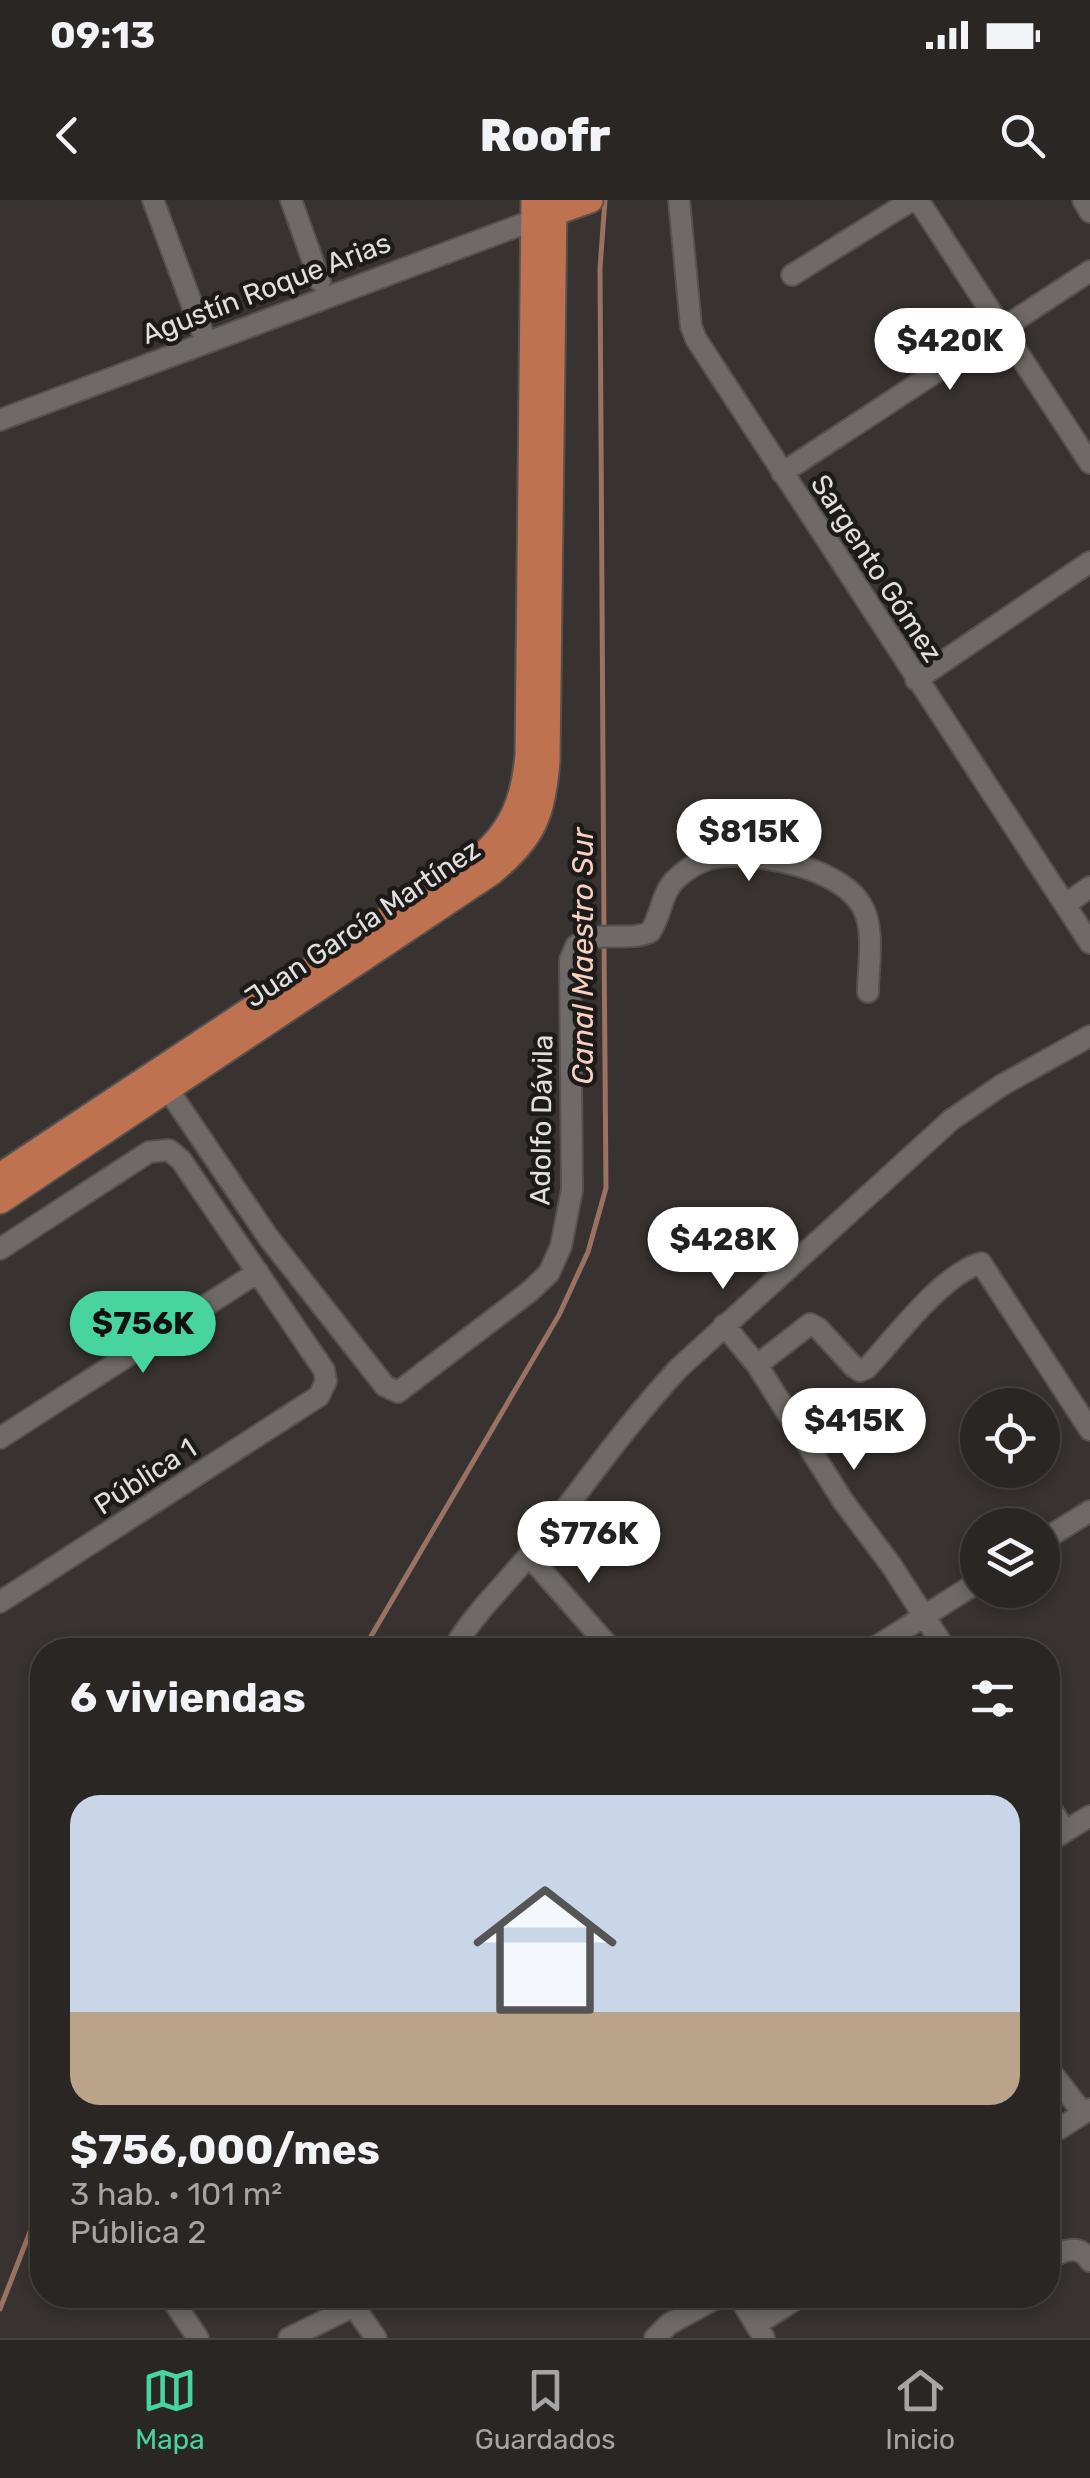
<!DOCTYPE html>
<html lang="es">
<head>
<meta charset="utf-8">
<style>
  :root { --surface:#2a2624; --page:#322e2c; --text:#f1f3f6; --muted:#a5a5a6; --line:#464341; --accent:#47d49e }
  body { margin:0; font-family:Rubik,sans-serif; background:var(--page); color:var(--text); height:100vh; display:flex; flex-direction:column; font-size:38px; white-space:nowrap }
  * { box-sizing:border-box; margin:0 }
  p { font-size:32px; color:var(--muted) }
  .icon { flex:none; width:55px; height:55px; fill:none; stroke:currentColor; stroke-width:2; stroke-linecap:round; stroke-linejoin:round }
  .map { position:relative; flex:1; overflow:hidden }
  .drawer { position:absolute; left:30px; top:1438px; width:1030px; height:670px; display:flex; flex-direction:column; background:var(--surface); border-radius:40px; box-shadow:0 5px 15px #0003,0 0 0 2px var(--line) }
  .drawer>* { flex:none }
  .tools { position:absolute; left:960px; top:1188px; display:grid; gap:20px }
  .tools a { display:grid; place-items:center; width:100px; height:100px; border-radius:50%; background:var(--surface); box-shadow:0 5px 15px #0003,0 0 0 2px var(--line); font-size:50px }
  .price { position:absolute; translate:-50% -85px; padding:0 22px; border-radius:35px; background:#fff; color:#222; font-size:32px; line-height:65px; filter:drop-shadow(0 2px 5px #0008) }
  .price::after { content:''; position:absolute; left:50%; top:60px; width:30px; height:22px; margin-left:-15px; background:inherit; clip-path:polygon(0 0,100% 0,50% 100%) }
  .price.active { background:var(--accent); color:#111 }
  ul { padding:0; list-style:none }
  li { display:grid; align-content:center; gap:20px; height:530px; padding:0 40px }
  li span { display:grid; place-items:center; height:310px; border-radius:30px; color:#555 }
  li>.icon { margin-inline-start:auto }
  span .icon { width:180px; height:180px; fill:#fffc; stroke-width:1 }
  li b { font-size:42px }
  h2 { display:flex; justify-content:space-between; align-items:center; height:120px; padding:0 40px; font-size:42px }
  .status { display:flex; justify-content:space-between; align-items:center; height:70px; padding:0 50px; background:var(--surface); direction:ltr }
  .status svg { height:28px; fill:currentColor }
  header { display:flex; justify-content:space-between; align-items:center; height:130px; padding:0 40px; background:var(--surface); font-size:45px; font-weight:800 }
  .dock { display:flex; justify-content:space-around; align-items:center; height:140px; border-top:2px solid var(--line); background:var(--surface); font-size:28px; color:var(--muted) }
  .dock a { display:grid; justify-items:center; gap:5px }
  .dock .active { color:var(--accent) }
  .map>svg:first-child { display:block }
</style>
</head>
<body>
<div class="status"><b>09:13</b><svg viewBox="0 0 49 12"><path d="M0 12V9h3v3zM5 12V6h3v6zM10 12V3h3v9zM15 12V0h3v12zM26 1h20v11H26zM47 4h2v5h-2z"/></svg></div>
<header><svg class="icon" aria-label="back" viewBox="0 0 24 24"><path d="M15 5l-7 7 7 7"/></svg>Roofr<svg class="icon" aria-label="search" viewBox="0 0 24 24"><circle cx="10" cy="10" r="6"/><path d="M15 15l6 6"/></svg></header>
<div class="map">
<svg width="1090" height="2138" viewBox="0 0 1090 2138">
  <rect width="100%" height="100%" fill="#383230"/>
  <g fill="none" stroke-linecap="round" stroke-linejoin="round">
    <path stroke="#9a7261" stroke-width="5" d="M 604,729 L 600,68 L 605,0
      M 363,1450 L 559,1115 L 588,1052 L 606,988 L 604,740
      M 0,2109 L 42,2001"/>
    <g stroke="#56514f" stroke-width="24">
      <path id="minor" d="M 153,0 L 206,142
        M 291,0 L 320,81
        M 679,0 L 691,126 L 696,139 L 1090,743
        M 918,0 L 1090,263
        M 1083,0 L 1090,12
        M 792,75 L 912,0
        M 0,220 L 534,20
        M 782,273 L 1090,71
        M 916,480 L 1090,362
        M 1066,704 L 1090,687
        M 169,891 L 268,1037 L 385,1186 L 398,1192 L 529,1092 L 549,1073 L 561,1046 L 572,990 L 570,760 L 576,746 C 599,728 626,743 650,732 C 662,715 661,692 677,678 C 688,668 703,659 718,657 C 759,652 843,668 863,708 C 875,731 868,767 868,792
        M 0,1049 L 149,952 L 169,950 L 181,960 L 324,1170 L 326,1181 L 319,1196 L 0,1402
        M 724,1125 L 757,1165 L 843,1301 L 891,1365 L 946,1450
        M 757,1165 L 810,1124 L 818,1128 L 854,1167 L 860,1171 L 867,1168 C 896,1137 941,1075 981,1063 L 1090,1230
        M 0,1238 L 258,1072
        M 1042,1341 L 1090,1311
        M 529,1356 L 612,1450
        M 453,1450 C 473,1414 504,1386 530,1354 C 580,1292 624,1227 679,1168 L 951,920 L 1002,885 L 1090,836
        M 871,1450 L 978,1382
        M 1048,1604 L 1065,1631
        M 1048,1642 L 1090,1616
        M 1048,1868 L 1083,1913
        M 1048,1936 L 1090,1909
        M 1048,2060 C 1063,2050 1079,2043 1090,2061
        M 169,2095 L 198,2138
        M 346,2095 L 376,2138
        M 738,2095 L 764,2138
        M 756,2125 L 802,2095
        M 289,2138 L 352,2107
        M 655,2138 L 669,2124 L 722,2095"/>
    </g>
    <g stroke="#56514f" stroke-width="29">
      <path id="major" d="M 539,18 L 590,0
        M 0,976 L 478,659 C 513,630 524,599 528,555 L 534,0
        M 0,1001 L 492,672 C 535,636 542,615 547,561 L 554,0"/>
    </g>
    <use href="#minor" stroke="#6f6a67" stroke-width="20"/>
    <use href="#major" stroke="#bf724f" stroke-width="25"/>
  </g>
  <g text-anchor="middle" stroke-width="9" stroke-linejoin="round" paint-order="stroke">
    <g font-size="28" fill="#e2dfde" stroke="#1d1b1a">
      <text transform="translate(266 88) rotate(-21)" y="10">Agustín Roque Arias</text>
      <text transform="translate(877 368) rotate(57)" y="10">Sargento Gómez</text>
      <text transform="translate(362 723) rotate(-34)" y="10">Juan García Martínez</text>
      <text transform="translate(541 920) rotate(-89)" y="10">Adolfo Dávila</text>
      <text transform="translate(145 1276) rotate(-33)" y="10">Pública 1</text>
    </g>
    <g font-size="30" font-style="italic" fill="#fad0c0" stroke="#1d1b1a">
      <text transform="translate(583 756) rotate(-90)" y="10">Canal Maestro Sur</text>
    </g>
  </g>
</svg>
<div class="tools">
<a><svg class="icon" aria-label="locate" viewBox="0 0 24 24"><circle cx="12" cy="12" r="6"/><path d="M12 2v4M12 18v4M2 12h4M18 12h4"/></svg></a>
<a><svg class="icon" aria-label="layers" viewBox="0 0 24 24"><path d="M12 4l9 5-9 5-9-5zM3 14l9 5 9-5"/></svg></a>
</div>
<b class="price" style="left:950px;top:193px">$420K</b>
<b class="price" style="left:749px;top:684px">$815K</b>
<b class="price" style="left:723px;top:1092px">$428K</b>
<b class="price active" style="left:143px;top:1176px">$756K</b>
<b class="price" style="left:854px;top:1273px">$415K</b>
<b class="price" style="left:589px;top:1386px">$776K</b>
<section class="drawer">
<h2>6 viviendas<svg class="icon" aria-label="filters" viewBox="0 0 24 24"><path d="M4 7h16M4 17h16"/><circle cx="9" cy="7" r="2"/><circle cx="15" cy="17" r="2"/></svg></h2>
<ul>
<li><span style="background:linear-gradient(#c9d6e8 70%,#b9a48a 0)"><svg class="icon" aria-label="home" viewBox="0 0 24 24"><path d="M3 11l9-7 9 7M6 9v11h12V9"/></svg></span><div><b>$756,000/mes</b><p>3 hab. · 101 m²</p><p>Pública 2</p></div></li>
</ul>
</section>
</div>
<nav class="dock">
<a class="active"><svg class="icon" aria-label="map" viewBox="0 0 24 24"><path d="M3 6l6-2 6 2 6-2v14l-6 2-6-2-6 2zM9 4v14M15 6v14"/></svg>Mapa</a>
<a><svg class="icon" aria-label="saved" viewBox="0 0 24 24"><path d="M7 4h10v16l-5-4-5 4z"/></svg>Guardados</a>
<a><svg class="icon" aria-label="home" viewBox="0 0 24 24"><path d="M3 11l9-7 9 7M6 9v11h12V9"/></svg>Inicio</a>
</nav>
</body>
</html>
